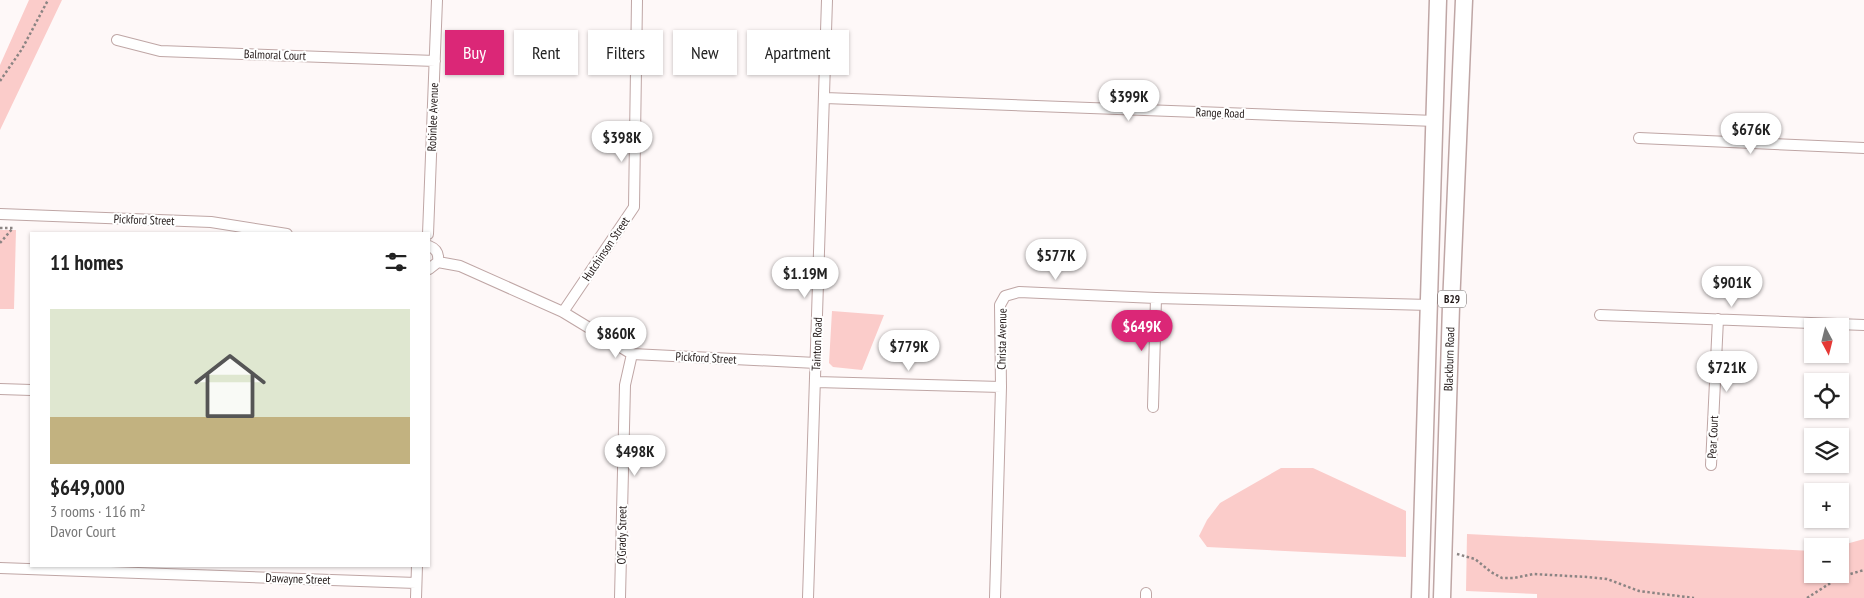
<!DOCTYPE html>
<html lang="en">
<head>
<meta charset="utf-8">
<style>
  :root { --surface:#fff; --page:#f6f6f6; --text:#222; --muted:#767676; --accent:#db2777 }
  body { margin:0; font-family:"PT Sans Narrow",sans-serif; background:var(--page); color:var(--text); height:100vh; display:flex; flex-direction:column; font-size:19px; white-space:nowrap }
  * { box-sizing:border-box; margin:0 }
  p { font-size:16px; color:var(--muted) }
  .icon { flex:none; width:28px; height:28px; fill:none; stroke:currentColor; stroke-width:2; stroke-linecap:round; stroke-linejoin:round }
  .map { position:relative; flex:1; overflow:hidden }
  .drawer { position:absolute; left:30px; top:232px; width:400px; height:335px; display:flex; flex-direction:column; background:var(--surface); border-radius:0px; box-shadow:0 1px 4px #0004 }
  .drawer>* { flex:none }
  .banner { position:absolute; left:445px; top:30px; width:475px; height:45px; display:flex; gap:10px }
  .needle { width:32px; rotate:173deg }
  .buttons { position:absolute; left:1804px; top:318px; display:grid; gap:10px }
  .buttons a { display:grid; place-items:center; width:45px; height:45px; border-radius:0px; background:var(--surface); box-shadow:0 1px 4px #0004; font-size:25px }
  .price { position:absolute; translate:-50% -42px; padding:0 11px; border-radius:18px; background:#fff; color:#222; font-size:16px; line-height:32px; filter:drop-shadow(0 1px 2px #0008) }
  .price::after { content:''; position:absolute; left:50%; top:30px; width:15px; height:11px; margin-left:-8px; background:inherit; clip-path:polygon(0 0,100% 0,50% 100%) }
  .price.current { background:var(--accent); color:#fff }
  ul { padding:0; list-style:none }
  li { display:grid; align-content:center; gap:10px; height:265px; padding:0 20px }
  li span { display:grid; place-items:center; height:155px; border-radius:0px; color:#555 }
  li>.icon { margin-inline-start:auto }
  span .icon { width:90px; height:90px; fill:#fffc; stroke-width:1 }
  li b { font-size:21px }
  h2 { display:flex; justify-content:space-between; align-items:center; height:60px; padding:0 20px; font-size:21px }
  .chip { padding:0 18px; border-radius:0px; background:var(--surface); box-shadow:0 1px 4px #0004; font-size:18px; line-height:45px }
  .chip.current { background:var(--accent); color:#fff }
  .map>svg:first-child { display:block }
</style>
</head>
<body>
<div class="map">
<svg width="1864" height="598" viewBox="0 0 1864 598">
  <rect width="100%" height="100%" fill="#fef8f8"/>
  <path fill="#fbccca" d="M 29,0 L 62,0 L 0,130 L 0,65 Z
    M 0,230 L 16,230 L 14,309 L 0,309 Z
    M 832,311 L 884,315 L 862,370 L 833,367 L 829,363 Z
    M 1281,468 L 1313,468 L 1406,511 L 1406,557 L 1207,547 L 1199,536 L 1207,520 L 1220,503 Z
    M 1467,534 L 1812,551 L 1812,574 L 1840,574 L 1839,546 L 1864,539 L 1864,598 L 1537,598 L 1537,594 L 1466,591 Z"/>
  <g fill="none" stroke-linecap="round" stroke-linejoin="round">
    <g stroke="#bfa6a5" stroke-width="12">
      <path id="minor" d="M 117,40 L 160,51 L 435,61
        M 825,98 L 1435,121
        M 1639,138 L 1864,148
        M 0,214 L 211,222 L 287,234
        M 428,234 L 437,0
        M 429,246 C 437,249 439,254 438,262 L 429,269
        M 438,262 L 460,266 L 563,312 L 632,354 L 816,363
        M 563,312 L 634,207 L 637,0
        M 1600,315 L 1864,325
        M 816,382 L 1001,387
        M 0,389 L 31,390
        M 1153,407 L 1156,298
        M 1711,465 L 1718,319
        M 0,568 L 416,583
        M 416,598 L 417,566
        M 620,598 L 625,385 L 632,354
        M 808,598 L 827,0
        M 995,598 L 1001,387 L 1000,305 L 1005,296 L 1019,292 L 1156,298 L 1430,305
        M 1146,598 L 1146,593"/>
    </g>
    <g stroke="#bfa6a5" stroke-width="19">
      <g id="primary">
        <path d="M 1420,598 L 1438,0"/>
        <path id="s1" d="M 1442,598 L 1451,306 L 1464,0"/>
      </g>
    </g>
    <path stroke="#8b8483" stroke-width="2.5" stroke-dasharray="2.5 2.5" stroke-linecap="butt" d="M 0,81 L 22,49 L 48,0
      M 0,228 L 13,228
      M 0,243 L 13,228
      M 1457,554 L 1475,559 L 1491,572 L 1502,578 L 1514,578 L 1533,574 L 1587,577 L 1607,579 L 1639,591 L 1694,598
      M 1807,598 L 1840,577 L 1864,570"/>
    <use href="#minor" stroke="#fff" stroke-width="10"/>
    <use href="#primary" stroke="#fff" stroke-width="16"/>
  </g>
  <g text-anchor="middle" stroke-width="4" stroke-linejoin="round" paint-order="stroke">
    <rect fill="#fff" stroke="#645e5d" stroke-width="1" x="1438" y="290.5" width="28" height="17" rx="4"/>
    <g font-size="11" font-weight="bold" fill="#221918">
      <text x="1452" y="303">B29</text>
    </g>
    <g font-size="12" fill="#221918" stroke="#fff">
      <text transform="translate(275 55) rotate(2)" y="4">Balmoral Court</text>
      <text transform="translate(1220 113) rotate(2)" y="4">Range Road</text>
      <text transform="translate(433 117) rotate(-88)" y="4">Robinlee Avenue</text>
      <text transform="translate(144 220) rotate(2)" y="4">Pickford Street</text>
      <text transform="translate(606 249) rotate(-56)" y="4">Hutchinson Street</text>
      <text transform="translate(1002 339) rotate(-89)" y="4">Christa Avenue</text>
      <text transform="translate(817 344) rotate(-88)" y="4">Tainton Road</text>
      <text transform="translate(706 358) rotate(3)" y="4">Pickford Street</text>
      <text dy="4" stroke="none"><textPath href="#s1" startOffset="239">Blackburn Road</textPath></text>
      <text transform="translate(1713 437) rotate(-87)" y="4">Pear Court</text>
      <text transform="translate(622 535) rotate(-89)" y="4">O'Grady Street</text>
      <text transform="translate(298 579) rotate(2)" y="4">Dawayne Street</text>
    </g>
  </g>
</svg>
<div class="buttons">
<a><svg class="needle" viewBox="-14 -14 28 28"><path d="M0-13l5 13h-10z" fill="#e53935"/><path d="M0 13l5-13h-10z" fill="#767676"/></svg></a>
<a><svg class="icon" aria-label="locate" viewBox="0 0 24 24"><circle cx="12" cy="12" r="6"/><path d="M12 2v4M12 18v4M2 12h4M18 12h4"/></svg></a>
<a><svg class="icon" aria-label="layers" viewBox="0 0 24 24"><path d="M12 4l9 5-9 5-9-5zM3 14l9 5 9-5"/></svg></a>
<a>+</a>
<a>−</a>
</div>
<b class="price" style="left:1129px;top:122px">$399K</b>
<b class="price" style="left:1751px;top:155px">$676K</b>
<b class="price" style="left:622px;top:163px">$398K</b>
<b class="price" style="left:1056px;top:281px">$577K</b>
<b class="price" style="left:805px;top:299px">$1.19M</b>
<b class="price" style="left:1732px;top:308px">$901K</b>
<b class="price current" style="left:1142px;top:352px">$649K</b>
<b class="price" style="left:616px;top:359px">$860K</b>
<b class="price" style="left:909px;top:372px">$779K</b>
<b class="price" style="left:1727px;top:393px">$721K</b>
<b class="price" style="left:635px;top:477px">$498K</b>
<div class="banner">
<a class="chip current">Buy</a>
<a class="chip">Rent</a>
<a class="chip">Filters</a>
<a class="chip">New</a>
<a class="chip">Apartment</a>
</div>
<section class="drawer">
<h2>11 homes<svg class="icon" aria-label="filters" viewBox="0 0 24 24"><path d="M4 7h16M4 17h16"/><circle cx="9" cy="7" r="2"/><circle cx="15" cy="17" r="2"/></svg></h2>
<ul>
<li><span style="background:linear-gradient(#dfe7d0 70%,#c2b280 0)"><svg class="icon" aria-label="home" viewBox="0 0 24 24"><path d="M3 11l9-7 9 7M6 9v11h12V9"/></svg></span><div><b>$649,000</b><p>3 rooms · 116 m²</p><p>Davor Court</p></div></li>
</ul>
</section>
</div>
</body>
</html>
